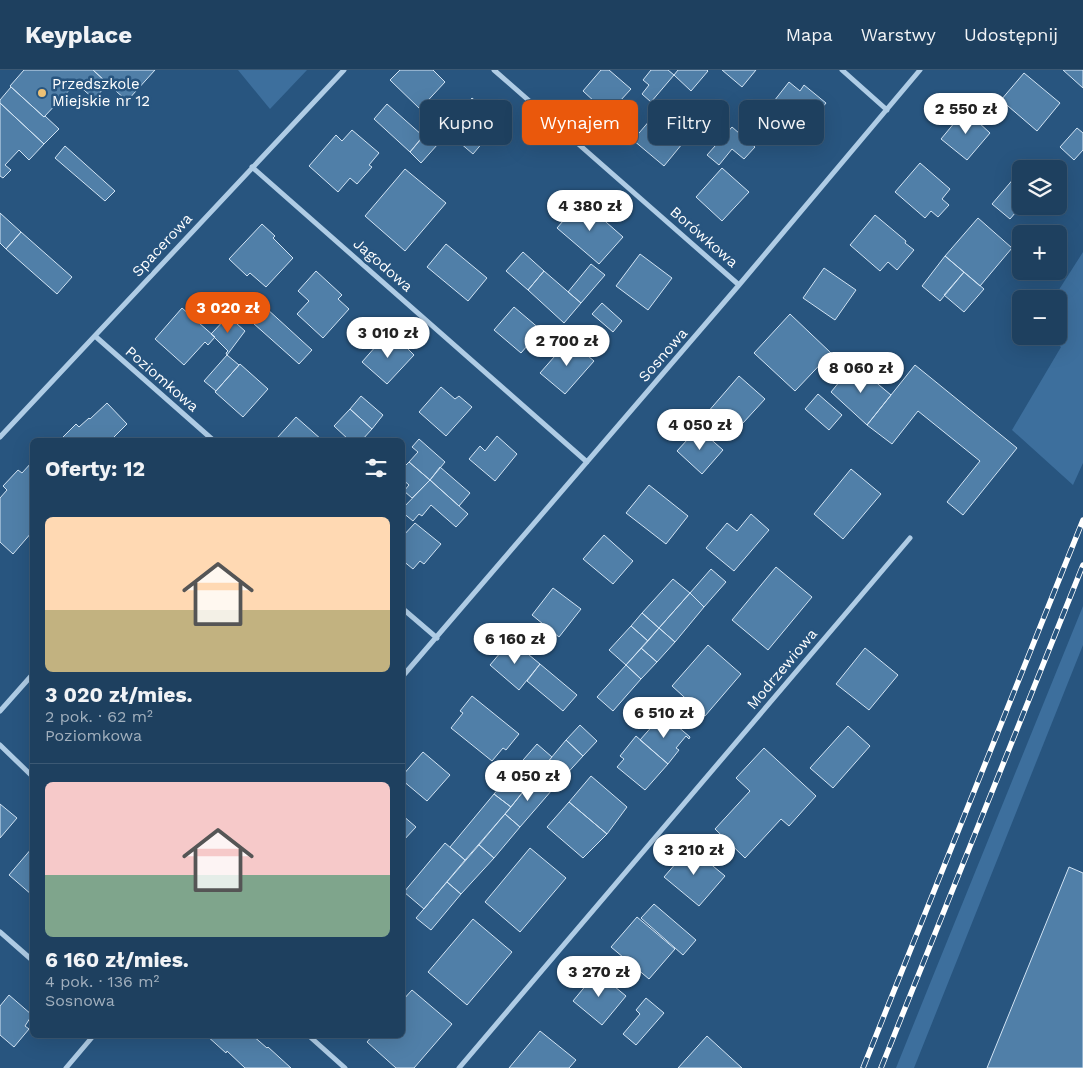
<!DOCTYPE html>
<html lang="pl">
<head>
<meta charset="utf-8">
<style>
  :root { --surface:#1e405f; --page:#2b4b68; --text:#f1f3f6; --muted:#a1afbd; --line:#3c5974; --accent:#ea580c }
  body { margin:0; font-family:"Work Sans",sans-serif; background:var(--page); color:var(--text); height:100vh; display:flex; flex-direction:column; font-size:19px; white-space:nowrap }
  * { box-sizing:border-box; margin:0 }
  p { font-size:16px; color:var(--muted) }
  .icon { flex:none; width:28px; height:28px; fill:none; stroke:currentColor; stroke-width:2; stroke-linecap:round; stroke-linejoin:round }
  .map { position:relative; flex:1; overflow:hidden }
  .drawer { position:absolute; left:30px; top:368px; width:375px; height:600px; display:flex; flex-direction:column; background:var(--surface); border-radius:8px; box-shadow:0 5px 20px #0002,0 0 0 1px var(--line) }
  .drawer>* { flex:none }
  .banner { position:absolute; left:420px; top:30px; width:475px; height:45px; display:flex; gap:10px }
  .controls { position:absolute; left:1012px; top:90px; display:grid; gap:10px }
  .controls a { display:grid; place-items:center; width:55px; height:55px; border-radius:8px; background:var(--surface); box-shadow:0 5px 20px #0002,0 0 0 1px var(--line); font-size:25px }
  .price { position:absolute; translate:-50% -42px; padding:0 11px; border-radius:18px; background:#fff; color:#222; font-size:16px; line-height:32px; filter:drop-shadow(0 1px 2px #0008) }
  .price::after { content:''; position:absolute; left:50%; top:30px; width:15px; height:11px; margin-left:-8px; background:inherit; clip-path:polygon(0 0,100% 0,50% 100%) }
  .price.active { background:var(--accent); color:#fff }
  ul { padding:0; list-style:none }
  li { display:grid; align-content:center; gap:10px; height:265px; padding:0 15px }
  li+li { border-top:1px solid var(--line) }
  li span { display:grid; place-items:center; height:155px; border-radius:8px; color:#555 }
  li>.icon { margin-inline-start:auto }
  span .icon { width:90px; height:90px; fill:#fffc; stroke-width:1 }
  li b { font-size:21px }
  h2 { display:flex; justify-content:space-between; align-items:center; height:60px; padding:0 15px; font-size:21px }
  .pill { padding:0 18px; border-radius:8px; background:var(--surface); box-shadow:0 5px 20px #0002,0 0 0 1px var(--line); font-size:18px; line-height:45px }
  .pill.active { background:var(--accent); color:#fff }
  header { display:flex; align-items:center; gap:30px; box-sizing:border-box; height:70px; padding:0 25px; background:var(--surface); border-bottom:1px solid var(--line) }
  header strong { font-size:24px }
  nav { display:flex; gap:28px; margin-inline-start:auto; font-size:18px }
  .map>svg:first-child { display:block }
</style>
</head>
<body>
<header>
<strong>Keyplace</strong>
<nav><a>Mapa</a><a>Warstwy</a><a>Udostępnij</a></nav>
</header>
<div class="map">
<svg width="1083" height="998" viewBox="0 0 1083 998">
  <rect width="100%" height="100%" fill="#28557f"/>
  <path fill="#3d6f9d" d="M 238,0 L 307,0 L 270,39 Z
    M 1083,182 L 1083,393 L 1073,415 L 1012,360 L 1061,277 L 1050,266 L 1059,266 L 1059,229 L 1053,229 Z
    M 1083,536 L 1083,575 L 914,998 L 896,998 L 931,911 Z"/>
  <path fill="#507fa8" stroke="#d2e4f4" d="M 24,0 L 93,0 L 108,14 L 94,29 L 76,13 L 44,47 L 10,16 Z
    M 93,0 L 155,0 L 127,31 Z
    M 400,0 L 433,0 L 445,12 L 420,39 L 390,10 Z
    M 601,0 L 609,0 L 631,19 L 608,44 L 583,21 Z
    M 651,0 L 668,0 L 674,5 L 651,32 L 642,24 L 649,15 L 643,10 Z
    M 678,0 L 707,0 L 708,1 L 691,21 L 674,5 Z
    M 722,0 L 756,0 L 742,17 Z
    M 1063,0 L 1083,0 L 1083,18 Z
    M 1024,3 L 1060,33 L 1037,61 L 1001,30 Z
    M 789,12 L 800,21 L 804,15 L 826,33 L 796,70 L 778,55 L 781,51 L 767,40 Z
    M 11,17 L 44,47 L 45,46 L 59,59 L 44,74 L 0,33 L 0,30 Z
    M 472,28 L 500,52 L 473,84 L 445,60 Z
    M 0,33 L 44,74 L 29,90 L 19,80 L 5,95 L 11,100 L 3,108 L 0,106 Z
    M 387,34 L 423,66 L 410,82 L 374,49 Z
    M 965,40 L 990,63 L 967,90 L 941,69 Z
    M 657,42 L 687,68 L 664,96 L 633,70 Z
    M 434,54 L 446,65 L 421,93 L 410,82 Z
    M 732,57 L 755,77 L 744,89 L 732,79 L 719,95 L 707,85 Z
    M 1077,58 L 1083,63 L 1083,80 L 1074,90 L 1060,77 Z
    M 352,60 L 379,83 L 369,95 L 372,97 L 357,114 L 350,108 L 338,122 L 309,96 L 336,65 L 342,71 Z
    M 65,76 L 115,121 L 105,131 L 55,88 Z
    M 1042,91 L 1051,99 L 1036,99 Z
    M 920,93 L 950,119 L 942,129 L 949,135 L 938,147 L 931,141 L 925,148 L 895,122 Z
    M 722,98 L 749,122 L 722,151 L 696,127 Z
    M 405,99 L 446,133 L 405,181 L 365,146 Z
    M 1021,100 L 1021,136 L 1010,149 L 992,134 Z
    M 581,130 L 623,167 L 599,194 L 557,158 Z
    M 0,143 L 21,162 L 6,179 L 0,173 Z
    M 875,145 L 906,171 L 905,173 L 914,180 L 897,200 L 888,192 L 880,201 L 850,175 Z
    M 978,148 L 1012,178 L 980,216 L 945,186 Z
    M 262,154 L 275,166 L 273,168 L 293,188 L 266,217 L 250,203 L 247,206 L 229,189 Z
    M 21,162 L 72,207 L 57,224 L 6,179 Z
    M 446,174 L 487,208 L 468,231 L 427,197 Z
    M 523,182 L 544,201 L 528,220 L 506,201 Z
    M 640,184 L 672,208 L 648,240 L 616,216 Z
    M 945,186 L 964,202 L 940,231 L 922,216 Z
    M 591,194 L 605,205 L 581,233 L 568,222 Z
    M 824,198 L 856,220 L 835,250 L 803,228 Z
    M 316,201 L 342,225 L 338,229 L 349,239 L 323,268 L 297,244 L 309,231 L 298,221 Z
    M 544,201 L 581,233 L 564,253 L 528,220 Z
    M 964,202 L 984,219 L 964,242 L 944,225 Z
    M 602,233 L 622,251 L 613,262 L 592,244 Z
    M 514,237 L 541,260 L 521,283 L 494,260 Z
    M 182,238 L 215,267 L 208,275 L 205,272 L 184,295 L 155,269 Z
    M 266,238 L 312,280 L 299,294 L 253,253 Z
    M 790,244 L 831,283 L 795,321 L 754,283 Z
    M 228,246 L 245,261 L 227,285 L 226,283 L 228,281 L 211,264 Z
    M 384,267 L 394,276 L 400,269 L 409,277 L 408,279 L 414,285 L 387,314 L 362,292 Z
    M 569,270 L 594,291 L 565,324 L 540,303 Z
    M 227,285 L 239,295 L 216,321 L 204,311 Z
    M 240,294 L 268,319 L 243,347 L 215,322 Z
    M 854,294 L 891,325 L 867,355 L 831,322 Z
    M 915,295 L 1017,378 L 963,445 L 947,432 L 980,391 L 918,341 L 892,374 L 867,355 Z
    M 739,306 L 765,329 L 732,365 L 707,343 Z
    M 441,317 L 455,329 L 459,326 L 472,337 L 446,366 L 419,342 Z
    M 818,324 L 842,345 L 829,360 L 805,339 Z
    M 361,326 L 383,345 L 372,359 L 350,339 Z
    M 107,333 L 127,354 L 111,370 L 60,370 L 76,354 L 79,357 L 89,348 L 90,349 Z
    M 350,339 L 372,359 L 362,370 L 349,370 L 334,356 Z
    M 296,347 L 322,370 L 279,370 L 277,368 Z
    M 698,358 L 723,380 L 702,404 L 677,381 Z
    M 497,366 L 517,384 L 495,411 L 469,389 L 480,376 L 485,381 Z
    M 419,369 L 445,392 L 430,410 L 409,392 L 418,382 L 412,377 Z
    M 32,392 L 32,462 L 13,484 L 0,472 L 0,428 L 7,420 L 3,416 L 18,400 L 22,403 Z
    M 409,392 L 430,410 L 412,428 L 404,421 L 409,415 L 402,409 L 402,399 Z
    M 440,397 L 470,423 L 459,436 L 430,410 Z
    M 851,399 L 881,424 L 843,469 L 814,444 Z
    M 430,410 L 468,444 L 456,457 L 431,435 L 422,446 L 419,444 L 413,451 L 402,442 L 402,439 Z
    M 649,415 L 688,446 L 666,474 L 626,443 Z
    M 751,444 L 769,460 L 734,501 L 706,478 L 727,453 L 737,461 Z
    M 415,453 L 441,474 L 424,494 L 420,491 L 413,499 L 402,490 L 402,467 Z
    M 604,465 L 633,491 L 613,514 L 583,489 Z
    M 776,497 L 812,527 L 768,580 L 732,550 Z
    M 711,499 L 726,512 L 704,537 L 690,523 Z
    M 673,509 L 690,523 L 659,558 L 642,543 Z
    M 553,518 L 581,539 L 559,567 L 532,545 Z
    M 690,523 L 704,537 L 675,572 L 659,558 Z
    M 642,543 L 659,558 L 648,571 L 631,556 Z
    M 631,556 L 648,571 L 626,595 L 609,580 Z
    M 659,558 L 675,572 L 657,592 L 641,578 Z
    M 511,570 L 540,594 L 519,620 L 490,595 Z
    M 708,575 L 741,604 L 705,646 L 672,616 Z
    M 641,578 L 657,592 L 641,609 L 626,595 Z
    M 865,578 L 898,605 L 869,640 L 836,614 Z
    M 540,594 L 577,625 L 563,641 L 527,611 Z
    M 626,595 L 641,609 L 613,641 L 597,627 Z
    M 472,626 L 519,664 L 506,680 L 503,678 L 492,691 L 451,658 L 463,643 L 460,641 Z
    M 663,644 L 690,667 L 689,669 L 686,666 L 676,678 L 679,680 L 668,694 L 640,670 Z
    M 580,655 L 597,671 L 583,686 L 566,670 Z
    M 848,656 L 870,676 L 833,718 L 810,698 Z
    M 636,666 L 668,694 L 645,720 L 617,697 L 624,689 L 620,686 Z
    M 566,670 L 583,686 L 552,720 L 536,706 Z
    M 537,674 L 552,687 L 532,710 L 517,697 Z
    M 764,678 L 816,726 L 789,756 L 781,749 L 745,788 L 715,759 L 750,721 L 736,708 Z
    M 423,682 L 450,705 L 427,731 L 402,710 L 402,706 Z
    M 517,697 L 532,710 L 511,737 L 494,724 Z
    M 536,706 L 552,720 L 520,757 L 505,744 Z
    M 591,706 L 627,737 L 607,764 L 569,732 Z
    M 494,724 L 511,737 L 465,790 L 450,777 Z
    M 569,732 L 607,764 L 583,788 L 547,757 Z
    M 0,734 L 17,748 L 0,768 Z
    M 505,744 L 520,757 L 494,788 L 479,775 Z
    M 402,745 L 416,757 L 402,772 Z
    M 445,773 L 465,790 L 424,839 L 404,822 Z
    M 479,775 L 494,788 L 461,824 L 447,812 Z
    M 690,777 L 725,806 L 699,836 L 664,807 Z
    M 32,778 L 32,825 L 9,805 Z
    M 530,778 L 566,808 L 520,862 L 485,832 Z
    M 1069,797 L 1083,803 L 1083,998 L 987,998 Z
    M 447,812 L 461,824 L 431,860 L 416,848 Z
    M 654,834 L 696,870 L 683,885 L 641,848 Z
    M 637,847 L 675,879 L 649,909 L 611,877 Z
    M 473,849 L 512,882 L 467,935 L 428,902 Z
    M 597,902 L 626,926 L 602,955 L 573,931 Z
    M 412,920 L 452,954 L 414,998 L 396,998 L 367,972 L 373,965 L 402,965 L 402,931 Z
    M 9,925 L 32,945 L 25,956 L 29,959 L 14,977 L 0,965 L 0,936 Z
    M 646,928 L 664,943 L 636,975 L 623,964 L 640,944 L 636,940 Z
    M 540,961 L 576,990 L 569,998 L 509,998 Z
    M 206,965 L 252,965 L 267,978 L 268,977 L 291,998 L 245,998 L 227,981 L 226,983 Z
    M 707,966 L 742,998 L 678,998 Z"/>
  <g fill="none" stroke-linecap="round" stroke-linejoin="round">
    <path stroke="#afcce5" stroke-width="5" d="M 494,0 L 739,215
      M 842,0 L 887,40
      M 252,97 L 587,392
      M 95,266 L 213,370
      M 0,367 L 344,0
      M 402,538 L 437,568
      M 402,607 L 739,215 L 920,0
      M 0,641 L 32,605
      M 0,675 L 32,706
      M 0,862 L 32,890
      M 308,965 L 345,998
      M 66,998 L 94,965
      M 459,998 L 910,468"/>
    <g stroke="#fff" stroke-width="5.5">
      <path id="rail" d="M 863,998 L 1083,450
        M 881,998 L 1083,495"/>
    </g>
    <use href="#rail" stroke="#28557f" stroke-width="4" stroke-dasharray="11" stroke-linecap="butt"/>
  </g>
  <circle fill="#edc175" stroke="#28557f" stroke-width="2" cx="42" cy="23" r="5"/>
  <g text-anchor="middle" stroke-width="5" stroke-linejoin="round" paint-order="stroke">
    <g font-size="15" fill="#fff" stroke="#28557f" text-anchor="start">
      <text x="52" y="19">Przedszkole<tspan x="52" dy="17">Miejskie nr 12</tspan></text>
    </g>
    <g font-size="15" fill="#fff" stroke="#28557f">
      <text transform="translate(704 167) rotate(41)" y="5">Borówkowa</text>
      <text transform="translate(162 175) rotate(-47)" y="5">Spacerowa</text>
      <text transform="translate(383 195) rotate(41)" y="5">Jagodowa</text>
      <text transform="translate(663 285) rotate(-49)" y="5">Sosnowa</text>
      <text transform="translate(162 309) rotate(41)" y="5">Poziomkowa</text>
      <text transform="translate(782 599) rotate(-50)" y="5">Modrzewiowa</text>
    </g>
  </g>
</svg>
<div class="controls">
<a><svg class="icon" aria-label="layers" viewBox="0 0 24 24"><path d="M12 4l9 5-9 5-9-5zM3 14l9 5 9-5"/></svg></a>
<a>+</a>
<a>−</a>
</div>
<b class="price" style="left:966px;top:65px">2 550 zł</b>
<b class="price" style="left:590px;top:162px">4 380 zł</b>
<b class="price active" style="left:228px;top:264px">3 020 zł</b>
<b class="price" style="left:388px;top:289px">3 010 zł</b>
<b class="price" style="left:567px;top:297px">2 700 zł</b>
<b class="price" style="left:861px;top:324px">8 060 zł</b>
<b class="price" style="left:700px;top:381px">4 050 zł</b>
<b class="price" style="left:515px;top:595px">6 160 zł</b>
<b class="price" style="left:664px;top:669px">6 510 zł</b>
<b class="price" style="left:528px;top:732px">4 050 zł</b>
<b class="price" style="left:694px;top:806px">3 210 zł</b>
<b class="price" style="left:599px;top:928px">3 270 zł</b>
<div class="banner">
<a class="pill">Kupno</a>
<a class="pill active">Wynajem</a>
<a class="pill">Filtry</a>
<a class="pill">Nowe</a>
</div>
<section class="drawer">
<h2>Oferty: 12<svg class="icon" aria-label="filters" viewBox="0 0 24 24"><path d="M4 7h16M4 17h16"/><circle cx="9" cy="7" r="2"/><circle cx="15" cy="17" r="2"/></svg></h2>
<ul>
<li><span style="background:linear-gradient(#ffd9b3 60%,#c2b280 0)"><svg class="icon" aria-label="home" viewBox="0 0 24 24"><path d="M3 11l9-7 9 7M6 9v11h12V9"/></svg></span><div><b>3 020 zł/mies.</b><p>2 pok. · 62 m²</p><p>Poziomkowa</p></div></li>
<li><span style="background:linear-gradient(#f6c9c9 60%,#7fa58c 0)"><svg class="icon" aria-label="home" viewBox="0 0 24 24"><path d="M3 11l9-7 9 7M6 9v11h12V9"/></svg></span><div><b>6 160 zł/mies.</b><p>4 pok. · 136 m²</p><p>Sosnowa</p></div></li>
</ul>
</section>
</div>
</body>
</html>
